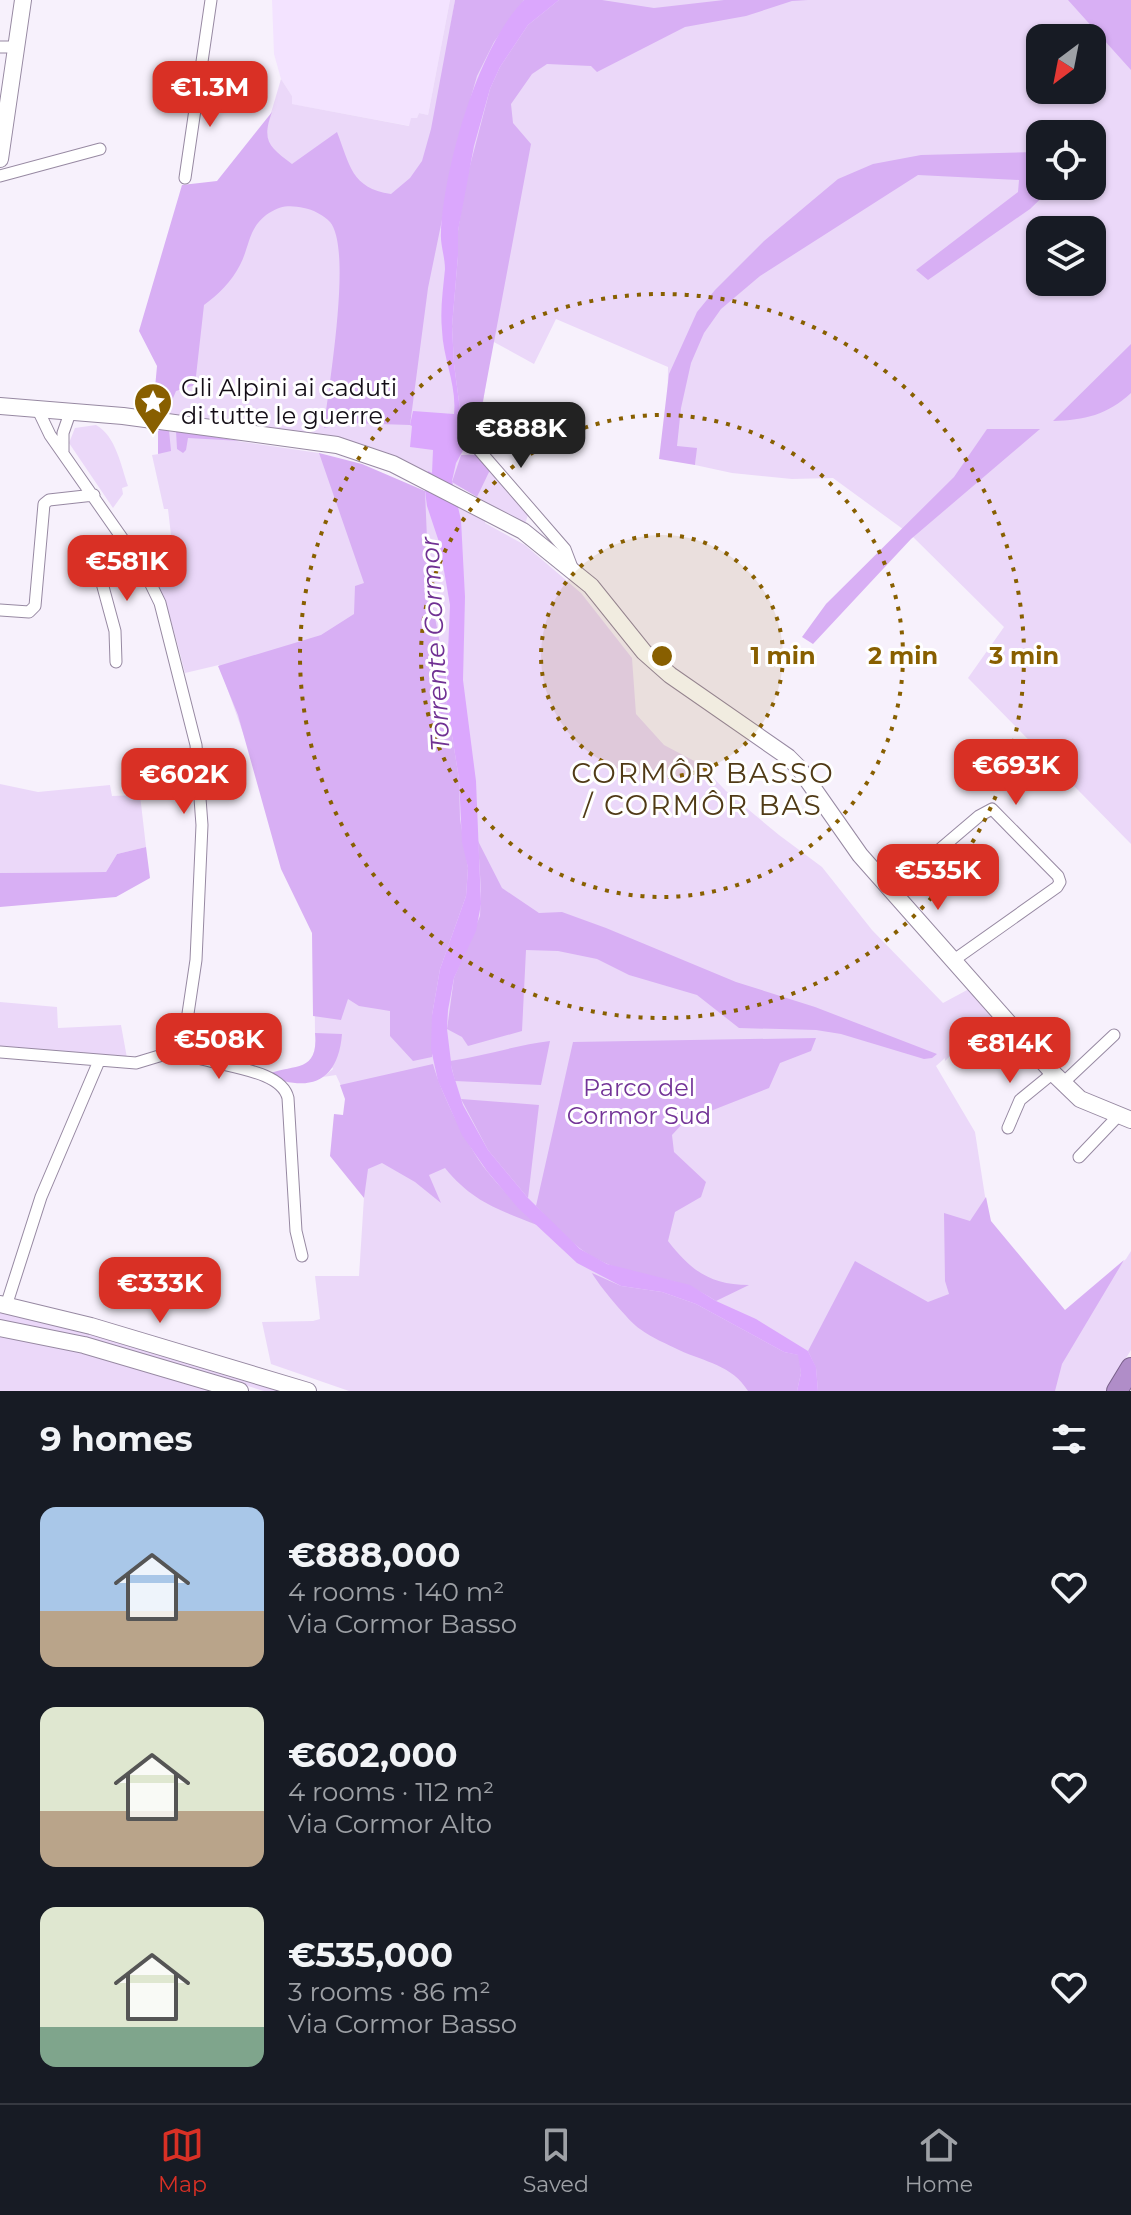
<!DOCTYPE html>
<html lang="en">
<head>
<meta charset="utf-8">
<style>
  :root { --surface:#171b24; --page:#242831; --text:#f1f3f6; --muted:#9ea1a6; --line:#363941; --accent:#d93025 }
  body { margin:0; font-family:Montserrat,sans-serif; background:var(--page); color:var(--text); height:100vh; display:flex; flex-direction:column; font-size:30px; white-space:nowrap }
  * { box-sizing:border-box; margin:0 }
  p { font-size:26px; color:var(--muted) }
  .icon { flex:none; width:44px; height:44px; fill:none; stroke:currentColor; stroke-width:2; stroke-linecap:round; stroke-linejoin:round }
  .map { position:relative; height:1391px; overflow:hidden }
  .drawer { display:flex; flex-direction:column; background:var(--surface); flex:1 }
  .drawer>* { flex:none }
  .needle { width:52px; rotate:212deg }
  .controls { position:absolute; left:1026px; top:24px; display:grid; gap:16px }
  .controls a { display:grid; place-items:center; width:80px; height:80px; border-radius:16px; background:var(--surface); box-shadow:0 2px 6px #0004; font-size:40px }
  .price { position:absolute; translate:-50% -68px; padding:0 18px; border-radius:16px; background:var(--accent); color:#fff; font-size:26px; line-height:52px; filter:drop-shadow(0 2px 4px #0008) }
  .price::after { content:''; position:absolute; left:50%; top:48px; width:24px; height:18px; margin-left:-12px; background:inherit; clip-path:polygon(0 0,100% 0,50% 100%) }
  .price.selected { background:#222; color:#fff }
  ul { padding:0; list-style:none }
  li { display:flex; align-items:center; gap:24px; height:200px; padding:0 40px }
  li span { display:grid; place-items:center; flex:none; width:224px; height:160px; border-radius:16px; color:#555 }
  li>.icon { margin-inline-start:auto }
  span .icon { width:96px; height:96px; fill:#fffc; stroke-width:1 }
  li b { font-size:34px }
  h2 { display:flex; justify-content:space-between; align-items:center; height:96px; padding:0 40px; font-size:34px }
  .tabs { display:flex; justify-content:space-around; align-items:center; height:112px; border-top:2px solid var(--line); background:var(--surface); font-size:22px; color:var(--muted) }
  .tabs a { display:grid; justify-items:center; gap:4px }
  .tabs .selected { color:var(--accent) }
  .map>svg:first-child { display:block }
</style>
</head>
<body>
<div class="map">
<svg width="1131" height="1391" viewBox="0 0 1131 1391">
  <rect width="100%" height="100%" fill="#f7f1fc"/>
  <path fill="#f3e3ff" d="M 272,0 L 450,0 L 428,115 L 419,113 L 417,118 L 411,119 L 410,126 L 291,104 L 292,96 L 281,79 L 274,54 Z"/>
  <path fill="#ebd8f9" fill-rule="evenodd" d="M 450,0 L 455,0 L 448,42 L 456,0 L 1131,0 L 1131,844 L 968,678 L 1004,627 L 911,535 L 833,478 L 792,479 L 732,473 L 695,465 L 696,454 L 667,451 L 668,367 L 556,319 L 534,364 L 492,341 L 476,451 L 528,515 L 525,524 L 518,523 L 477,497 L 480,490 L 476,495 L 387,454 L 123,410 L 156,410 L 218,182 L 268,123 L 281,79 L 292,96 L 292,104 L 409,126 L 411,118 L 417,118 L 419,113 L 428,115 ZM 1040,38 L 1092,38 L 1092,90 L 1040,90 ZM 1040,134 L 1092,134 L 1092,186 L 1040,186 ZM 1040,230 L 1092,230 L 1092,282 L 1040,282 Z
    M 96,425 C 116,436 121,466 128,486 L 122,488 L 123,494 L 113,508 L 69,443 L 75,428 Z
    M 163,430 L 319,453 L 459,507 L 486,519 L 485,523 L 525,545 L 581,593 L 632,658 L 636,714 L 664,745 L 700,764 L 726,791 L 779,835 L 822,867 L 872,930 L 943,1003 L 969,989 L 992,1016 L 945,1061 L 945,1058 L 936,1066 L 975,1132 L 989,1222 L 1064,1313 L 1126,1259 L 1131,1251 L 1131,1350 L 1106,1391 L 349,1391 L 271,1364 L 262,1322 L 313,1321 L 320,1319 L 315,1276 L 359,1276 L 364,1197 L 331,1155 L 344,1117 L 347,1099 L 336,1075 L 323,1077 L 333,1069 L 315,1033 L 314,934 L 219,665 L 185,673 C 173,626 164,590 139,549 L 171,535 L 168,509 L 164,509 L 152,455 L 159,454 Z
    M 0,784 L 38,792 L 110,785 L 112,796 L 140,795 L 146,847 L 117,854 L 106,872 L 0,873 Z
    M 0,1002 L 57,1007 L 58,1028 L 121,1025 L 127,1058 L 0,1048 Z
    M 0,1312 L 87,1332 L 285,1391 L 264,1391 L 86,1337 L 0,1321 Z
    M 0,1335 L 65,1348 L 214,1391 L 0,1391 Z"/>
  <path fill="#d8aff4" d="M 455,0 L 524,0 L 494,42 L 477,76 L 458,142 L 428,288 L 410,425 L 348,423 L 324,428 C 328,389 353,249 330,222 C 325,216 312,209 304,208 C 291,205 281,205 269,213 C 248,227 250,246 240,265 C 231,282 219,294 204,305 L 195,385 L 176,391 L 168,410 L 153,410 L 157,366 L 139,331 L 182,185 L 217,181 L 272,112 C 261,142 270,147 292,164 L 337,132 C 350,165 351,188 391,194 L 410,178 L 422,161 L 431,129 Z
    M 559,0 L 602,0 L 654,8 L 724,0 L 808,0 L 792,1 L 746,16 L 685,27 L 597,72 L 591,66 L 547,64 L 532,74 L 511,104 L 513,123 L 531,144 L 482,406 L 477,446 L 465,447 L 454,364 L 452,326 L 458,256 L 458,231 L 465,185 L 490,89 L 500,67 L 528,25 Z
    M 1068,0 L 1131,0 L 1131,70 Z
    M 1040,152 L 1040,186 L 1054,186 L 1030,209 L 928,280 L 916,270 L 1018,192 L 1019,180 L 918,175 L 760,276 L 721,309 L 704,333 L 691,363 L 681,408 L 677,446 L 697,448 L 695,465 L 659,459 L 669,374 L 697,312 L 715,290 L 764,241 L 838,179 L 873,164 L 921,155 Z
    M 1131,344 L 1131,393 C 1107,415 1085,420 1053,421 Z
    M 161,429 L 169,430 L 171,451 L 158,454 L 158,431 Z
    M 987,429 L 1040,429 L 911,539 L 813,644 L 802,637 L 826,604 L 954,477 Z
    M 176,431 L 241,441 L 188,438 L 186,450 L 183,453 L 177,449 Z
    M 319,453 L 362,464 L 425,491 L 429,587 L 446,674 L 446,698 L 459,779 L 460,819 L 468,868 L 466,896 L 440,969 L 432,1015 L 432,1057 L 413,1061 L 390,1036 L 390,1011 L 359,1006 L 348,999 L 341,1020 L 313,1016 L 312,933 L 281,869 L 238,715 L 218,666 L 321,635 L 354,614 L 355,586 L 364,583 Z
    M 461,455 L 477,455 L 490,470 L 477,497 L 452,482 Z
    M 478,841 L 502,888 L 539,913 L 562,912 L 606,928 L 736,982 L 815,1007 L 937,1054 L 932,1058 L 924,1059 L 841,1034 L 816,1030 L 739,1028 L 697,995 L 629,975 L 597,959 L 558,951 L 526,950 L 522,1031 L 468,1046 L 462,1037 L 447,1029 L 454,978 L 480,916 L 481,891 Z
    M 146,847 L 150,878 L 116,897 L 0,907 L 0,873 L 106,872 L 117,854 Z
    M 315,1033 L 342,1034 C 338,1083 309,1093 266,1075 C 291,1063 319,1075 315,1033 Z
    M 816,1038 L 811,1051 L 780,1063 L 769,1088 L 685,1121 L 672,1135 L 674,1152 L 706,1182 L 701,1197 L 675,1212 L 668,1241 C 691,1271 711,1285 749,1285 L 716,1301 C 675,1273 644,1281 603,1262 C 576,1250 556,1227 536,1206 L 573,1042 Z
    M 550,1041 L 541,1085 L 455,1081 L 450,1061 C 484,1056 517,1045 550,1041 Z
    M 433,1064 C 441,1094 467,1145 486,1170 C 502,1190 520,1207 537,1225 C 497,1209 473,1202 445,1168 L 429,1175 L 441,1203 L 415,1182 L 382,1163 L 368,1169 L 364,1198 L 330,1156 L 334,1114 L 343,1115 L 345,1099 L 340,1085 Z
    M 461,1099 L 539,1105 L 528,1198 L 488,1150 Z
    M 986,1197 L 991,1221 L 1065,1310 L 1124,1260 L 1062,1364 L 1055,1391 L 818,1391 L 816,1368 L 808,1351 L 855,1261 L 928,1302 L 949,1294 L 945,1281 L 944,1213 L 970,1221 Z
    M 592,1273 L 621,1286 L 662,1292 L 696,1304 L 784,1352 L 799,1355 L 801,1373 L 797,1391 L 748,1391 C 732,1365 705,1362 679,1350 C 667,1344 652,1338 640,1329 C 630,1323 597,1283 592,1273 Z"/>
  <path fill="#dba7fd" d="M 524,0 L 559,0 L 528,25 L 500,67 L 490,89 L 474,146 L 458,231 L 458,256 L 452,326 L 454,364 L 465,447 L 456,463 L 452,481 L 461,520 L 465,597 L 463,680 L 476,781 L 481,904 L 476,931 L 454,978 L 448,1010 L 447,1029 L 452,1070 L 463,1105 L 488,1150 L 528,1198 L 580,1249 L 607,1264 L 690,1285 L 716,1301 L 756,1319 L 808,1351 L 816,1367 L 818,1391 L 797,1391 L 801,1373 L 798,1355 L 784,1352 L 696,1304 L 662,1292 L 621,1286 L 577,1263 L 518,1208 L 487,1171 L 462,1135 L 438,1081 L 431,1049 L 432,1015 L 440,969 L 466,896 L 468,868 L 462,842 L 459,779 L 446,698 L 450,605 L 439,542 L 427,506 L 425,491 L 428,471 L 432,473 L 433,450 L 410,447 L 412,426 L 410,425 L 413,411 L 454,414 C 457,385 443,359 442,330 C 440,309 443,290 445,269 C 445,257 440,244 441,233 C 444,167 478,47 524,0 Z
    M 250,66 L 261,68 L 257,90 L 246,88 Z"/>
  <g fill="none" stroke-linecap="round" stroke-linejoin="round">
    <g stroke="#9789a2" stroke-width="13">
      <path id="street" d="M 0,47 L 16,47
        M 0,176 L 100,149
        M 185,178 L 211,0
        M 479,450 L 565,549 L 573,570
        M 63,451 L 63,433 L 70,413
        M 0,610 L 29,612 L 35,606 L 44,504 L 49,500 L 94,495
        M 116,662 L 115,631 L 99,572 L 127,543
        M 892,890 L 979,816 L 992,809 L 1058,876 L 1060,882 L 1057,887 L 954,960
        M 176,1048 C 202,1068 280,1064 288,1098 L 296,1231 L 302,1256
        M 0,1052 L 136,1063 L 169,1053 L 182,1039 L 186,1027 L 196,960 L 202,825 L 196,745 L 160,603 L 143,568 L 50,435 L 38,410
        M 1063,1083 L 1114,1035
        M 1008,1128 L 1020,1100 L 1053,1073
        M 1079,1157 L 1119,1115
        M 6,1306 L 41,1197 L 99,1061"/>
    </g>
    <g stroke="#9789a2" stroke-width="18">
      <path id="secondary" d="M 0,159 L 23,0
        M 0,406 L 123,416 L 337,445 L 393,464 L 523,531 L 591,586 L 644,652 L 670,675 L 788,757 L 799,768 L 860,855 L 1053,1073 L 1080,1099 L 1131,1120
        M 0,1304 L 91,1326 L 308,1391
        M 0,1328 L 84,1345 L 240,1391"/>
    </g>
    <g stroke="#79608a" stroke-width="22">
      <path id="highway" d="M 1117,1391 L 1131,1368"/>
    </g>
    <use href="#street" stroke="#fff" stroke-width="11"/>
    <use href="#secondary" stroke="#fff" stroke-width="16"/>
    <use href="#highway" stroke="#b08dc8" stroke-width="20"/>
  </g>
  <circle cx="662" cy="656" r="121" fill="#885f00" fill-opacity=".12"/>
  <g fill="none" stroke="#885f00" stroke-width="4" stroke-dasharray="4 8">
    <circle cx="662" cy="656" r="121"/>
    <circle cx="662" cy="656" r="241"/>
    <circle cx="662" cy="656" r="362"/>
  </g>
  <defs>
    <g id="sight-pin" transform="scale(2)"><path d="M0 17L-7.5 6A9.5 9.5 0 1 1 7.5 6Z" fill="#885f00" stroke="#fff"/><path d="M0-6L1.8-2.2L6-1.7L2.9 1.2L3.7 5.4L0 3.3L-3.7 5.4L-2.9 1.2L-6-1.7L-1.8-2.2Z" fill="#fff"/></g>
  </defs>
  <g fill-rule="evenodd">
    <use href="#sight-pin" x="153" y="402"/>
  </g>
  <g text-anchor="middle" stroke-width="6" stroke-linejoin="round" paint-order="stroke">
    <g font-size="24" fill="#130d16" stroke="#fff" text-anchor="start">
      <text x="181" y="396">Gli Alpini ai caduti<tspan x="181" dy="28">di tutte le guerre</tspan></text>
    </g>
    <g font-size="24" fill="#733497" stroke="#fff">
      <text x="639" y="1096">Parco del<tspan x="639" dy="28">Cormor Sud</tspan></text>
    </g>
    <g font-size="26" font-style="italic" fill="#703193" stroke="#fff">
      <text transform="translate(435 644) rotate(-93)" y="9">Torrente Cormor</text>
    </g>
    <g font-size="28" letter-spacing="2" fill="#503a16" stroke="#fff">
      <text x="703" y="783">CORMÔR BASSO<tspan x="703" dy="32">/ CORMÔR BAS</tspan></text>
    </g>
  </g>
  <circle cx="662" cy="656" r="12" fill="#885f00" stroke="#fff" stroke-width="4"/>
  <g font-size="24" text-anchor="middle" font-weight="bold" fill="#885f00" stroke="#fff" stroke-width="6" stroke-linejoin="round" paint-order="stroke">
    <text x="783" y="664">1 min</text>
    <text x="903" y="664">2 min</text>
    <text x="1024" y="664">3 min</text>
  </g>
</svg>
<div class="controls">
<a><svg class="needle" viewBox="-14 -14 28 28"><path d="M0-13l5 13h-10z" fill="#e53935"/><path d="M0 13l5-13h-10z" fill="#9ea1a6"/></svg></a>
<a><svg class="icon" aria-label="locate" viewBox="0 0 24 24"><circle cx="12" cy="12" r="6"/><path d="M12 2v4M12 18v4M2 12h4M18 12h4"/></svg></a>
<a><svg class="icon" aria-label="layers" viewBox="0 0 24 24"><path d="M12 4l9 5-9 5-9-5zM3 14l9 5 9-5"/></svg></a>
</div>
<b class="price" style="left:210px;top:129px">€1.3M</b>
<b class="price selected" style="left:521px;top:470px">€888K</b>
<b class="price" style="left:127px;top:603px">€581K</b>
<b class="price" style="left:1016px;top:807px">€693K</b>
<b class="price" style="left:184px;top:816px">€602K</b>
<b class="price" style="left:938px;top:912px">€535K</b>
<b class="price" style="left:219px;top:1081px">€508K</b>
<b class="price" style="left:1010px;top:1085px">€814K</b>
<b class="price" style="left:160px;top:1325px">€333K</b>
</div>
<section class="drawer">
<h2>9 homes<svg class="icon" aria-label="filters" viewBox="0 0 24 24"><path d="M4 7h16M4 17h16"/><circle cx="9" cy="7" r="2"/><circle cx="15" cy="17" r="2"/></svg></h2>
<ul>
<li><span style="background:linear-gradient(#a9c7e8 65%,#b9a48a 0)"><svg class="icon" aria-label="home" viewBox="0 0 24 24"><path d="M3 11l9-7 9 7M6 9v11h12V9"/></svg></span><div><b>€888,000</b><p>4 rooms · 140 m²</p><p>Via Cormor Basso</p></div><svg class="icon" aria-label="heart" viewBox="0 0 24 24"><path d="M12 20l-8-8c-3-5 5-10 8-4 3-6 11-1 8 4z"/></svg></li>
<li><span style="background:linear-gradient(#dfe7d0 65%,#b9a48a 0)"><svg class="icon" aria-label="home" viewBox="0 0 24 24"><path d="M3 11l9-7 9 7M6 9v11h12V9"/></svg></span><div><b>€602,000</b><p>4 rooms · 112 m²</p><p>Via Cormor Alto</p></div><svg class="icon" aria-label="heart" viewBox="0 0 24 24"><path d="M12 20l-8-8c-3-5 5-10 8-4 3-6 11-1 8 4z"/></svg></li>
<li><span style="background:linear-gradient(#dfe7d0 75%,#7fa58c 0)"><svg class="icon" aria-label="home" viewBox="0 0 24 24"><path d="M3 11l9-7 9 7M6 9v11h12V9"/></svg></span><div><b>€535,000</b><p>3 rooms · 86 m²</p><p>Via Cormor Basso</p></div><svg class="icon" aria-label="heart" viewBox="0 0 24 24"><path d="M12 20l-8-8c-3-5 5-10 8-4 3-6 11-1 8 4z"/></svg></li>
</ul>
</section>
<nav class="tabs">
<a class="selected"><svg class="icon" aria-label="map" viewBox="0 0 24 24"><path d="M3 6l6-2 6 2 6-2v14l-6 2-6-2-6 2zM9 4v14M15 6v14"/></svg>Map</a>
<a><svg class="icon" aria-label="saved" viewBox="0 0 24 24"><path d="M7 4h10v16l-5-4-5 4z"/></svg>Saved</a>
<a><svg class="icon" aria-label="home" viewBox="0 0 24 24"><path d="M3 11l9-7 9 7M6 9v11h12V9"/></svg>Home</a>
</nav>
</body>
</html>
